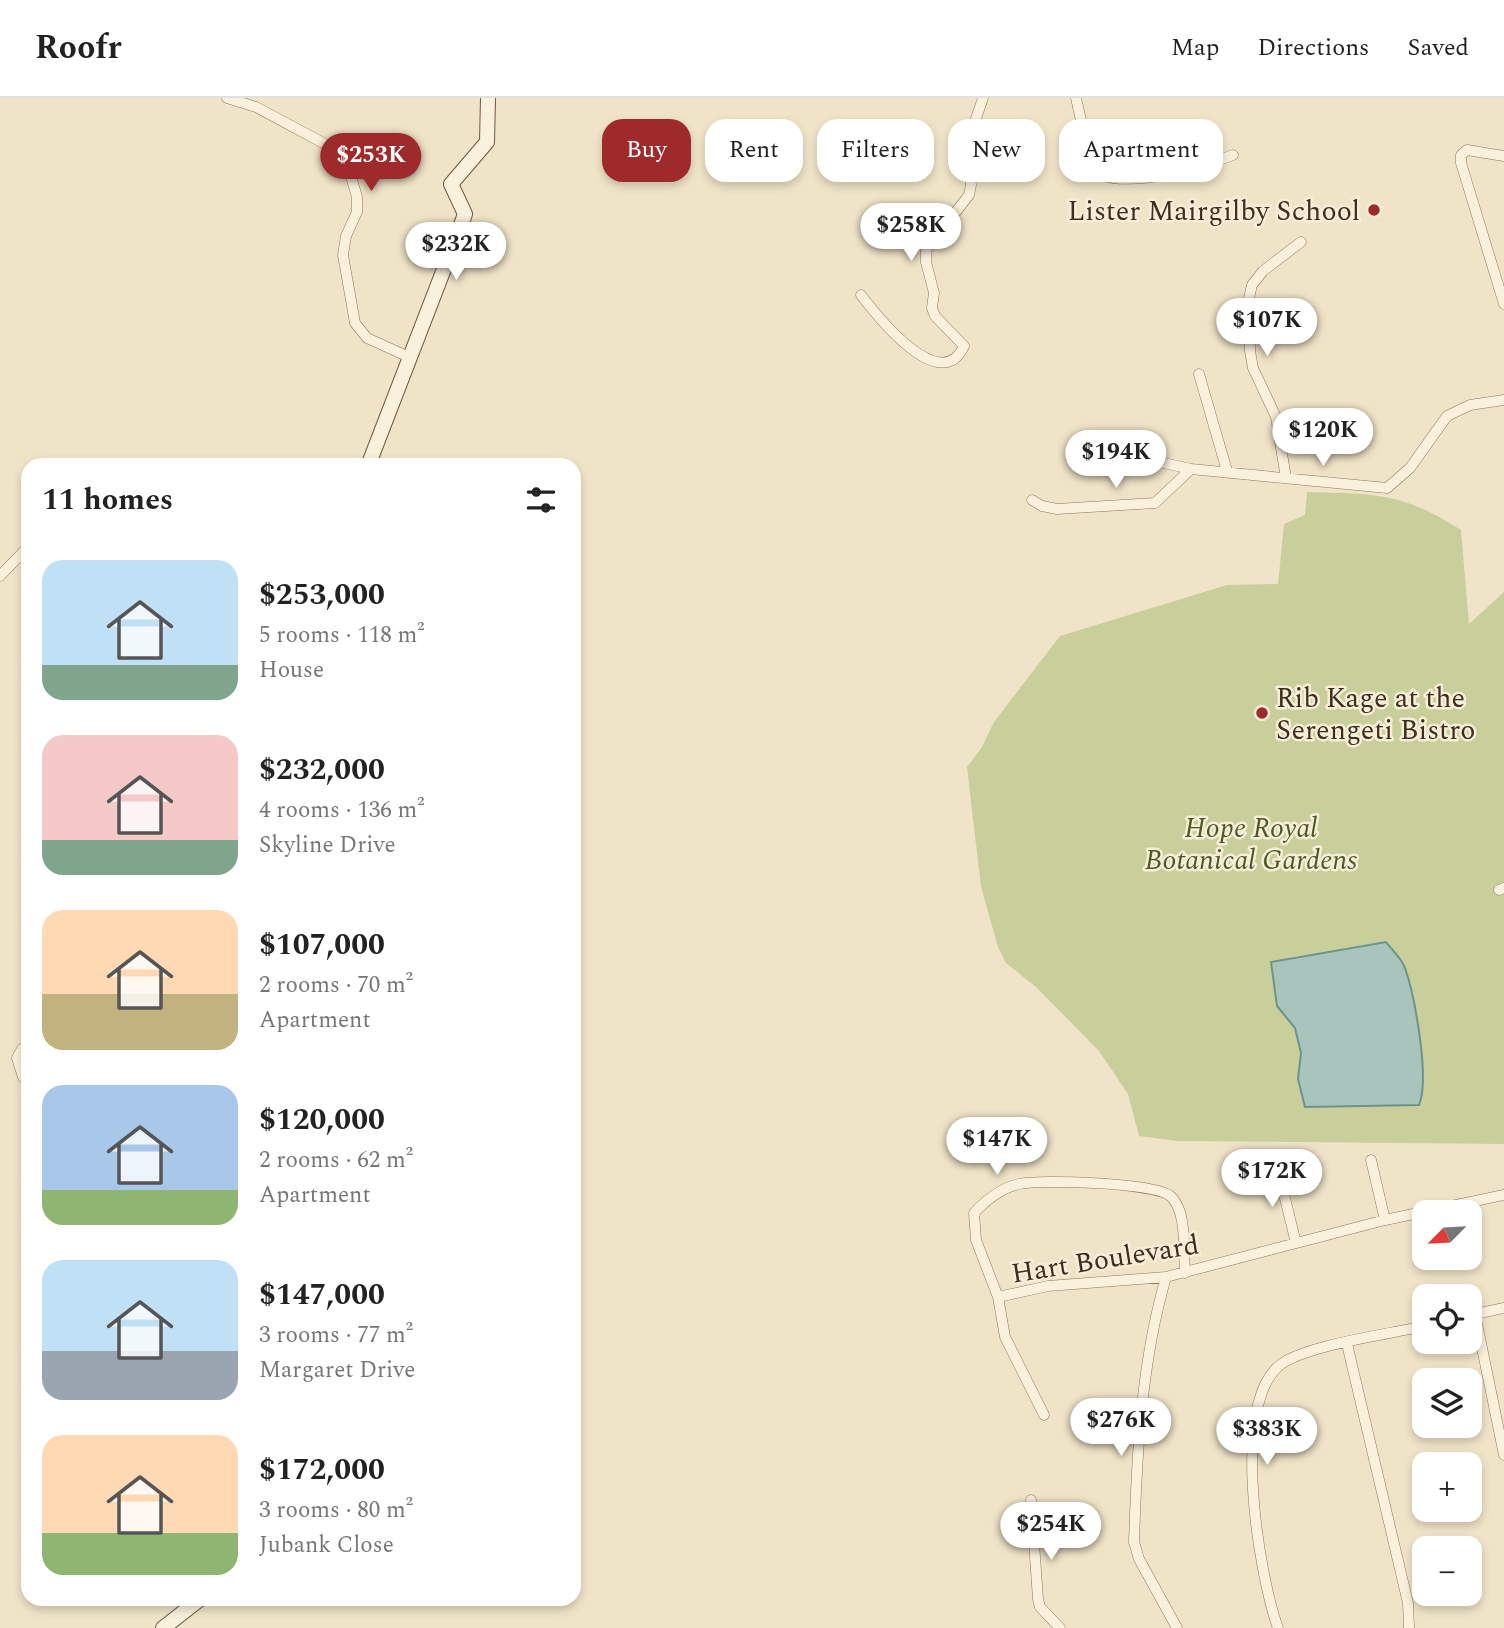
<!DOCTYPE html>
<html lang="en">
<head>
<meta charset="utf-8">
<style>
  :root { --surface:#fff; --page:#f2f2f2; --text:#222; --muted:#767676; --line:#e0e0e0; --accent:#9e2a2b }
  body { margin:0; font-family:Spectral,serif; background:var(--page); color:var(--text); height:100vh; display:flex; flex-direction:column; font-size:26px; white-space:nowrap }
  * { box-sizing:border-box; margin:0 }
  p { font-size:23px; color:var(--muted) }
  .icon { flex:none; width:38px; height:38px; fill:none; stroke:currentColor; stroke-width:2; stroke-linecap:round; stroke-linejoin:round }
  .map { position:relative; flex:1; overflow:hidden }
  .details { position:absolute; left:21px; top:360px; width:560px; height:1148px; display:flex; flex-direction:column; background:var(--surface); border-radius:21px; box-shadow:0 4px 10px #0003 }
  .details>* { flex:none }
  .guide { position:absolute; left:602px; top:21px; width:665px; height:63px; display:flex; gap:14px }
  .needle { width:46px; rotate:246deg }
  .controls { position:absolute; left:1412px; top:1102px; display:grid; gap:14px }
  .controls a { display:grid; place-items:center; width:70px; height:70px; border-radius:14px; background:var(--surface); box-shadow:0 4px 10px #0003; font-size:35px }
  .price { position:absolute; translate:-50% -60px; padding:0 16px; border-radius:24px; background:#fff; color:#222; font-size:23px; line-height:46px; filter:drop-shadow(0 2px 4px #0008) }
  .price::after { content:''; position:absolute; left:50%; top:42px; width:21px; height:16px; margin-left:-10px; background:inherit; clip-path:polygon(0 0,100% 0,50% 100%) }
  .price.selected { background:var(--accent); color:#fff }
  ul { padding:0; list-style:none }
  li { display:flex; align-items:center; gap:21px; height:175px; padding:0 21px }
  li span { display:grid; place-items:center; flex:none; width:196px; height:140px; border-radius:21px; color:#555 }
  li>.icon { margin-inline-start:auto }
  span .icon { width:84px; height:84px; fill:#fffc; stroke-width:1 }
  li b { font-size:30px }
  h2 { display:flex; justify-content:space-between; align-items:center; height:84px; padding:0 21px; font-size:30px }
  .tag { padding:0 24px; border-radius:21px; background:var(--surface); box-shadow:0 4px 10px #0003; font-size:24px; line-height:63px }
  .tag.selected { background:var(--accent); color:#fff }
  header { display:flex; align-items:center; gap:42px; box-sizing:border-box; height:98px; padding:0 35px; background:var(--surface); border-bottom:2px solid var(--line) }
  header strong { font-size:33px }
  nav { display:flex; gap:38px; margin-inline-start:auto; font-size:24px }
  .map>svg:first-child { display:block }
</style>
</head>
<body>
<header>
<strong>Roofr</strong>
<nav><a>Map</a><a>Directions</a><a>Saved</a></nav>
</header>
<div class="map">
<svg width="1504" height="1530" viewBox="0 0 1504 1530">
  <rect width="100%" height="100%" fill="#f0e4c8"/>
  <path fill="#c9cf9b" d="M 1307,394 C 1374,396 1402,394 1461,432 L 1469,526 L 1504,494 L 1504,1046 L 1177,1043 L 1139,1038 L 1128,996 L 1099,953 L 1036,889 L 1006,865 L 998,849 L 981,789 L 967,669 L 982,649 L 994,624 L 1060,538 L 1227,487 L 1278,486 L 1284,426 L 1305,417 Z"/>
  <path fill="#a9c4bc" stroke="#6f938a" stroke-width="2" d="M 1386,844 C 1392,852 1402,861 1405,870 C 1415,899 1430,981 1419,1007 L 1305,1009 L 1298,981 L 1301,955 L 1295,930 L 1277,908 L 1271,864 Z"/>
  <g fill="none" stroke-linecap="round" stroke-linejoin="round">
    <g stroke="#8d765c" stroke-width="11">
      <path id="street" d="M 227,0 L 256,9 L 327,47 L 341,59 L 350,75 L 357,99 L 357,114 L 346,138 L 343,157 L 355,225 L 367,240 L 409,259
        M 1076,0 L 1087,49 L 1101,77 C 1134,89 1200,70 1233,57
        M 1504,58 L 1467,52 L 1461,57 L 1461,65 L 1504,206
        M 861,197 C 877,218 941,299 964,248 L 935,218 L 932,210 L 934,195 L 926,164 L 926,152 L 969,97 L 971,87 L 966,50 L 983,0
        M 1199,276 L 1227,373
        M 1103,347 L 1114,354 L 1191,371 L 1387,390 L 1410,370 L 1447,318 L 1470,307 L 1504,302
        M 1286,380 L 1276,319 L 1253,270 L 1250,253 L 1249,200 L 1252,187 L 1263,173 L 1301,144
        M 1032,402 L 1042,408 L 1057,411 L 1155,405 L 1191,371
        M 0,478 L 28,449
        M 1499,792 L 1504,790
        M 28,950 L 22,951 L 17,960 L 23,979 L 28,985
        M 1371,1062 L 1385,1122
        M 1277,1068 L 1296,1145
        M 1166,1179 C 1141,1266 1137,1354 1134,1444 L 1139,1461 L 1177,1530
        M 998,1199 L 1048,1188 L 1166,1179 L 1385,1122 L 1504,1097
        M 1475,1216 L 1504,1357
        M 1471,1217 L 1504,1210
        M 1347,1246 L 1408,1505 L 1409,1530
        M 1044,1317 L 1005,1239 L 998,1199 L 976,1142 L 974,1115 C 986,1102 1001,1090 1019,1086 C 1041,1081 1151,1085 1169,1097 C 1188,1111 1183,1154 1185,1175
        M 1031,1402 L 1038,1501 L 1040,1509 L 1060,1530
        M 1278,1530 C 1259,1477 1230,1307 1280,1267 C 1305,1247 1391,1236 1424,1228"/>
    </g>
    <g stroke="#6f573f" stroke-width="16">
      <path id="secondary" d="M 368,368 L 461,127 L 465,116 L 451,86 L 487,44 L 488,0
        M 163,1530 L 199,1502"/>
    </g>
    <use href="#street" stroke="#faf1dc" stroke-width="10"/>
    <use href="#secondary" stroke="#faf1dc" stroke-width="14"/>
  </g>
  <g fill="#9e2a2b" stroke="#f7eed8" stroke-width="2.5">
    <circle cx="1374" cy="112" r="7"/>
    <circle cx="1262" cy="615" r="7"/>
  </g>
  <g text-anchor="middle" stroke-width="5" stroke-linejoin="round" paint-order="stroke">
    <g font-size="28" fill="#3d2e20" stroke="#f7eed8" text-anchor="end">
      <text x="1360" y="122">Lister Mairgilby School</text>
      <text x="1276" y="609" text-anchor="start">Rib Kage at the<tspan x="1276" dy="32">Serengeti Bistro</tspan></text>
    </g>
    <g font-size="28" font-style="italic" fill="#4d5a26" stroke="#f7eed8">
      <text x="1251" y="739">Hope Royal<tspan x="1251" dy="32">Botanical Gardens</tspan></text>
    </g>
    <g font-size="28" fill="#3d2e20" stroke="#f7eed8">
      <text transform="translate(1105 1160) rotate(-9)" y="10">Hart Boulevard</text>
    </g>
  </g>
</svg>
<div class="controls">
<a><svg class="needle" viewBox="-14 -14 28 28"><path d="M0-13l5 13h-10z" fill="#e53935"/><path d="M0 13l5-13h-10z" fill="#767676"/></svg></a>
<a><svg class="icon" aria-label="locate" viewBox="0 0 24 24"><circle cx="12" cy="12" r="6"/><path d="M12 2v4M12 18v4M2 12h4M18 12h4"/></svg></a>
<a><svg class="icon" aria-label="layers" viewBox="0 0 24 24"><path d="M12 4l9 5-9 5-9-5zM3 14l9 5 9-5"/></svg></a>
<a>+</a>
<a>−</a>
</div>
<b class="price selected" style="left:371px;top:95px">$253K</b>
<b class="price" style="left:911px;top:165px">$258K</b>
<b class="price" style="left:456px;top:184px">$232K</b>
<b class="price" style="left:1267px;top:260px">$107K</b>
<b class="price" style="left:1323px;top:370px">$120K</b>
<b class="price" style="left:1116px;top:392px">$194K</b>
<b class="price" style="left:997px;top:1079px">$147K</b>
<b class="price" style="left:1272px;top:1111px">$172K</b>
<b class="price" style="left:1121px;top:1360px">$276K</b>
<b class="price" style="left:1267px;top:1369px">$383K</b>
<b class="price" style="left:1051px;top:1464px">$254K</b>
<div class="guide">
<a class="tag selected">Buy</a>
<a class="tag">Rent</a>
<a class="tag">Filters</a>
<a class="tag">New</a>
<a class="tag">Apartment</a>
</div>
<section class="details">
<h2>11 homes<svg class="icon" aria-label="filters" viewBox="0 0 24 24"><path d="M4 7h16M4 17h16"/><circle cx="9" cy="7" r="2"/><circle cx="15" cy="17" r="2"/></svg></h2>
<ul>
<li><span style="background:linear-gradient(#bfe0f5 75%,#7fa58c 0)"><svg class="icon" aria-label="home" viewBox="0 0 24 24"><path d="M3 11l9-7 9 7M6 9v11h12V9"/></svg></span><div><b>$253,000</b><p>5 rooms · 118 m²</p><p>House</p></div></li>
<li><span style="background:linear-gradient(#f6c9c9 75%,#7fa58c 0)"><svg class="icon" aria-label="home" viewBox="0 0 24 24"><path d="M3 11l9-7 9 7M6 9v11h12V9"/></svg></span><div><b>$232,000</b><p>4 rooms · 136 m²</p><p>Skyline Drive</p></div></li>
<li><span style="background:linear-gradient(#ffd9b3 60%,#c2b280 0)"><svg class="icon" aria-label="home" viewBox="0 0 24 24"><path d="M3 11l9-7 9 7M6 9v11h12V9"/></svg></span><div><b>$107,000</b><p>2 rooms · 70 m²</p><p>Apartment</p></div></li>
<li><span style="background:linear-gradient(#a9c7e8 75%,#8fb573 0)"><svg class="icon" aria-label="home" viewBox="0 0 24 24"><path d="M3 11l9-7 9 7M6 9v11h12V9"/></svg></span><div><b>$120,000</b><p>2 rooms · 62 m²</p><p>Apartment</p></div></li>
<li><span style="background:linear-gradient(#bfe0f5 65%,#9aa5b1 0)"><svg class="icon" aria-label="home" viewBox="0 0 24 24"><path d="M3 11l9-7 9 7M6 9v11h12V9"/></svg></span><div><b>$147,000</b><p>3 rooms · 77 m²</p><p>Margaret Drive</p></div></li>
<li><span style="background:linear-gradient(#ffd9b3 70%,#8fb573 0)"><svg class="icon" aria-label="home" viewBox="0 0 24 24"><path d="M3 11l9-7 9 7M6 9v11h12V9"/></svg></span><div><b>$172,000</b><p>3 rooms · 80 m²</p><p>Jubank Close</p></div></li>
</ul>
</section>
</div>
</body>
</html>
